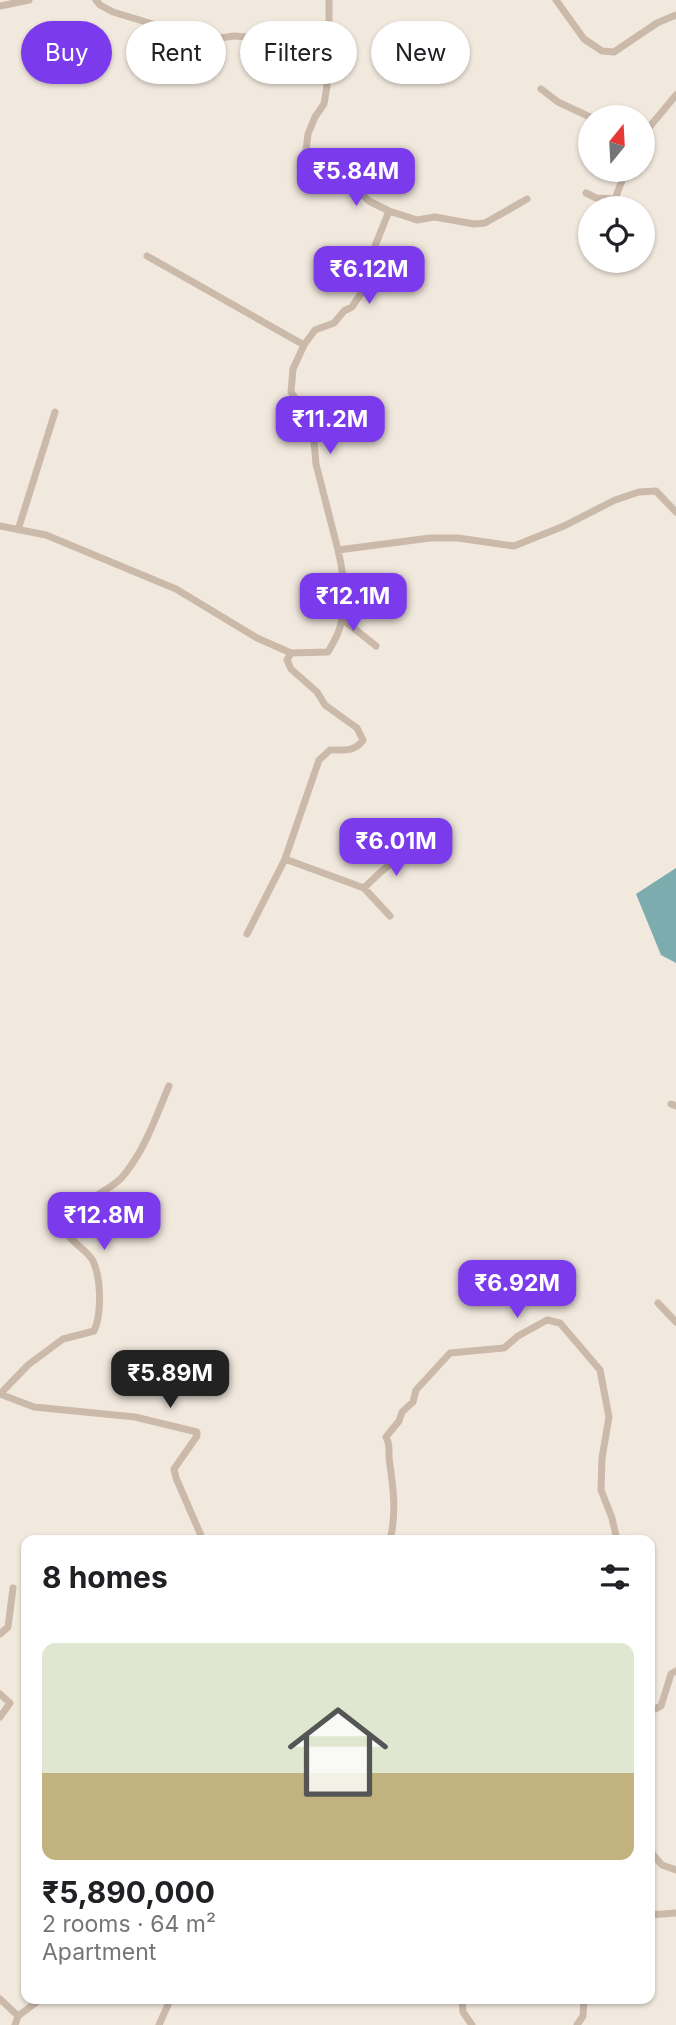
<!DOCTYPE html>
<html lang="en">
<head>
<meta charset="utf-8">
<style>
  :root { --surface:#fff; --page:#f2f2f2; --text:#202124; --muted:#757577; --accent:#7c3aed }
  body { margin:0; font-family:Inter,sans-serif; background:var(--page); color:var(--text); height:100vh; display:flex; flex-direction:column; font-size:26px; white-space:nowrap }
  * { box-sizing:border-box; margin:0 }
  p { font-size:23px; color:var(--muted) }
  .icon { flex:none; width:38px; height:38px; fill:none; stroke:currentColor; stroke-width:2; stroke-linecap:round; stroke-linejoin:round }
  .map { position:relative; flex:1; overflow:hidden }
  .side { position:absolute; left:21px; top:1535px; width:634px; height:469px; display:flex; flex-direction:column; background:var(--surface); border-radius:14px; box-shadow:0 2px 5px #0004 }
  .side>* { flex:none }
  .hud { position:absolute; left:21px; top:21px; width:635px; height:63px; display:flex; gap:14px }
  .needle { width:46px; rotate:18deg }
  .fabs { position:absolute; left:578px; top:105px; display:grid; gap:14px }
  .fabs a { display:grid; place-items:center; width:77px; height:77px; border-radius:50%; background:var(--surface); box-shadow:0 2px 5px #0004; font-size:35px }
  .price { position:absolute; translate:-50% -60px; padding:0 16px; border-radius:14px; background:var(--accent); color:#fff; font-size:23px; line-height:46px; filter:drop-shadow(0 2px 4px #0008) }
  .price::after { content:''; position:absolute; left:50%; top:42px; width:21px; height:16px; margin-left:-10px; background:inherit; clip-path:polygon(0 0,100% 0,50% 100%) }
  .price.current { background:#222; color:#fff }
  ul { padding:0; list-style:none }
  li { display:grid; align-content:center; gap:14px; height:371px; padding:0 21px }
  li span { display:grid; place-items:center; height:217px; border-radius:14px; color:#555 }
  li>.icon { margin-inline-start:auto }
  span .icon { width:126px; height:126px; fill:#fffc; stroke-width:1 }
  li b { font-size:30px }
  h2 { display:flex; justify-content:space-between; align-items:center; height:84px; padding:0 21px; font-size:30px }
  .pill { padding:0 24px; border-radius:32px; background:var(--surface); box-shadow:0 2px 5px #0004; font-size:24px; line-height:63px }
  .pill.current { background:var(--accent); color:#fff }
  .map>svg:first-child { display:block }
</style>
</head>
<body>
<div class="map">
<svg width="676" height="2025" viewBox="0 0 676 2025">
  <rect width="100%" height="100%" fill="#f2e9de"/>
  <path fill="#7dacaf" d="M 676,868 L 676,963 L 661,955 L 636,894 Z"/>
  <g fill="none" stroke-linecap="round" stroke-linejoin="round">
    <path stroke="#cbb9aa" stroke-width="7" d="M 96,0 L 100,5 L 113,12 L 206,40 L 234,36 L 247,37 L 315,55 L 325,52 L 329,47 L 329,0
      M 556,0 L 584,39 L 602,51 L 614,52 L 657,23 L 676,15
      M 0,6 L 29,0
      M 325,52 L 327,86 L 324,104 L 315,117 L 308,134 L 306,150 L 332,166 L 369,201 L 389,211 L 417,220 L 435,217 L 474,224 L 485,223 L 527,199
      M 541,89 L 558,102 L 590,117
      M 642,136 L 676,95
      M 586,193 L 596,198 L 615,199 L 626,170
      M 147,256 L 304,345
      M 0,526 L 46,535 L 176,589 L 257,638 L 291,653 L 328,652 C 332,644 338,636 340,627 C 347,602 344,575 338,550 L 430,538 L 458,538 L 514,546 L 564,526 L 615,500 L 639,492 L 656,491 L 676,512
      M 18,530 L 55,412
      M 338,550 L 316,464 L 313,430 L 305,412 L 291,392 L 293,369 L 304,345 L 315,330 L 334,323 L 344,311 L 352,307 L 363,290 L 361,281 L 389,211
      M 341,618 L 376,646
      M 291,653 L 287,660 L 291,669 L 317,692 L 325,705 L 357,728 L 363,740 C 355,752 343,750 330,750 L 319,760 L 285,859 L 364,888 L 390,916
      M 364,888 C 383,870 393,857 420,852
      M 247,934 L 285,859
      M 671,1104 L 676,1106
      M 658,1303 L 676,1322
      M 0,1394 L 28,1365 L 63,1339 L 94,1331 C 102,1314 101,1278 93,1261 C 88,1251 73,1244 67,1233 C 74,1199 96,1200 118,1181 C 123,1177 128,1170 132,1164 C 148,1141 158,1111 169,1086
      M 0,1394 L 34,1407 L 135,1417 L 197,1432 L 197,1436 L 174,1469 L 176,1478 L 203,1540
      M 390,1540 C 397,1512 393,1486 389,1458 C 389,1450 390,1444 386,1437 L 399,1421 L 402,1412 L 413,1402 L 416,1390 L 450,1353 L 504,1348 L 518,1336 L 547,1320 L 560,1323 L 600,1370 L 609,1417 L 602,1458 L 601,1490 L 612,1518 L 617,1540
      M 0,1634 L 8,1627 L 13,1588
      M 0,1694 L 10,1703 L 0,1717
      M 649,1708 L 655,1709 L 661,1706 L 671,1674 L 676,1671
      M 649,1850 L 662,1865 L 676,1870
      M 649,1915 L 676,1913
      M 462,1998 L 463,2012 L 472,2025
      M 0,1999 L 18,2016
      M 15,2025 L 18,2016 L 42,1998
      M 159,2025 L 171,1998
      M 577,2025 L 583,2016 L 584,1998"/>
  </g>
</svg>
<div class="fabs">
<a><svg class="needle" viewBox="-14 -14 28 28"><path d="M0-13l5 13h-10z" fill="#e53935"/><path d="M0 13l5-13h-10z" fill="#757577"/></svg></a>
<a><svg class="icon" aria-label="locate" viewBox="0 0 24 24"><circle cx="12" cy="12" r="6"/><path d="M12 2v4M12 18v4M2 12h4M18 12h4"/></svg></a>
</div>
<b class="price" style="left:356px;top:208px">₹5.84M</b>
<b class="price" style="left:369px;top:306px">₹6.12M</b>
<b class="price" style="left:330px;top:456px">₹11.2M</b>
<b class="price" style="left:353px;top:633px">₹12.1M</b>
<b class="price" style="left:396px;top:878px">₹6.01M</b>
<b class="price" style="left:104px;top:1252px">₹12.8M</b>
<b class="price" style="left:517px;top:1320px">₹6.92M</b>
<b class="price current" style="left:170px;top:1410px">₹5.89M</b>
<div class="hud">
<a class="pill current">Buy</a>
<a class="pill">Rent</a>
<a class="pill">Filters</a>
<a class="pill">New</a>
</div>
<section class="side">
<h2>8 homes<svg class="icon" aria-label="filters" viewBox="0 0 24 24"><path d="M4 7h16M4 17h16"/><circle cx="9" cy="7" r="2"/><circle cx="15" cy="17" r="2"/></svg></h2>
<ul>
<li><span style="background:linear-gradient(#dfe7d0 60%,#c2b280 0)"><svg class="icon" aria-label="home" viewBox="0 0 24 24"><path d="M3 11l9-7 9 7M6 9v11h12V9"/></svg></span><div><b>₹5,890,000</b><p>2 rooms · 64 m²</p><p>Apartment</p></div></li>
</ul>
</section>
</div>
</body>
</html>
